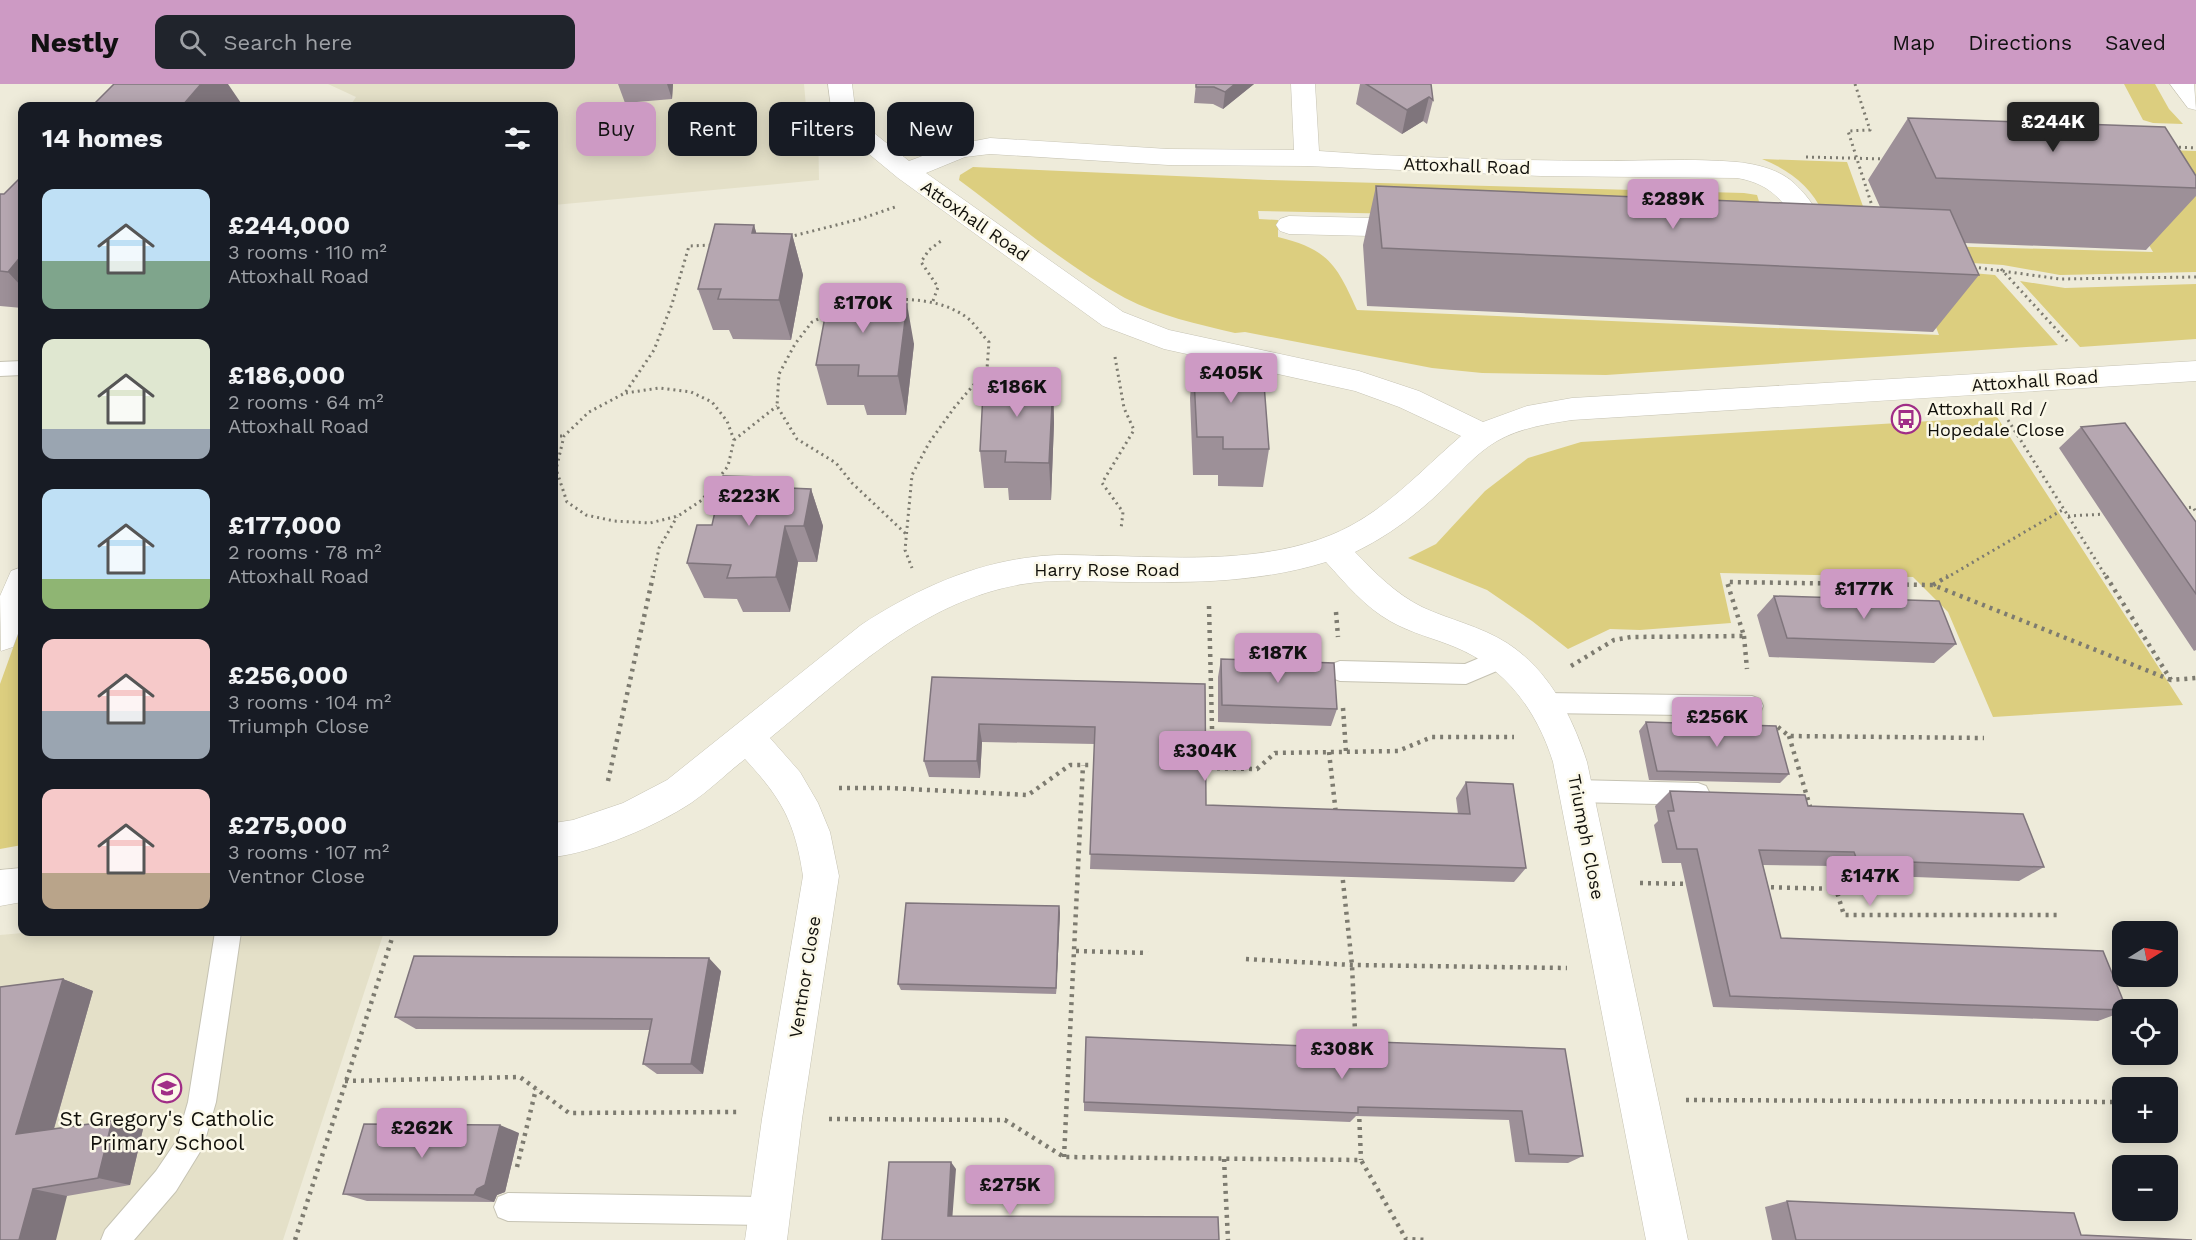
<!DOCTYPE html>
<html lang="en">
<head>
<meta charset="utf-8">
<style>
  :root { --surface:#171b24; --page:#20242c; --text:#f1f3f6; --muted:#9ea1a6; --accent:#cd9ac4 }
  body { margin:0; font-family:"Work Sans",sans-serif; background:var(--page); color:var(--text); height:100vh; display:flex; flex-direction:column; font-size:22px; white-space:nowrap }
  * { box-sizing:border-box; margin:0 }
  p { font-size:20px; color:var(--muted) }
  .icon { flex:none; width:33px; height:33px; fill:none; stroke:currentColor; stroke-width:2; stroke-linecap:round; stroke-linejoin:round }
  .map { position:relative; flex:1; overflow:hidden }
  .sheet { position:absolute; left:18px; top:18px; width:540px; height:834px; display:flex; flex-direction:column; background:var(--surface); border-radius:12px; box-shadow:0 3px 15px #0003 }
  .sheet>* { flex:none }
  .banner { position:absolute; left:576px; top:18px; width:570px; height:54px; display:flex; gap:12px }
  .needle { width:39px; rotate:79deg }
  .fabs { position:absolute; left:2112px; top:837px; display:grid; gap:12px }
  .fabs a { display:grid; place-items:center; width:66px; height:66px; border-radius:12px; background:var(--surface); box-shadow:0 3px 15px #0003; font-size:30px }
  .price { position:absolute; translate:-50% -51px; padding:0 14px; border-radius:6px; background:var(--accent); color:#111; font-size:20px; line-height:39px; filter:drop-shadow(0 2px 3px #0008) }
  .price::after { content:''; position:absolute; left:50%; top:36px; width:18px; height:14px; margin-left:-9px; background:inherit; clip-path:polygon(0 0,100% 0,50% 100%) }
  .price.current { background:#222; color:#fff }
  ul { padding:0; list-style:none }
  li { display:flex; align-items:center; gap:18px; height:150px; padding:0 24px }
  li span { display:grid; place-items:center; flex:none; width:168px; height:120px; border-radius:12px; color:#555 }
  li>.icon { margin-inline-start:auto }
  span .icon { width:72px; height:72px; fill:#fffc; stroke-width:1 }
  li b { font-size:26px }
  h2 { display:flex; justify-content:space-between; align-items:center; height:72px; padding:0 24px; font-size:26px }
  .chip { padding:0 21px; border-radius:12px; background:var(--surface); box-shadow:0 3px 15px #0003; font-size:21px; line-height:54px }
  .chip.current { background:var(--accent); color:#111 }
  header { display:flex; align-items:center; gap:36px; box-sizing:border-box; height:84px; padding:0 30px; background:var(--accent); color:#111 }
  header strong { font-size:28px }
  nav { display:flex; gap:33px; margin-inline-start:auto; font-size:21px }
  .search { width:420px; height:54px; background:var(--page); display:flex; align-items:center; gap:15px; box-sizing:border-box; padding:0 21px; border-radius:12px; color:var(--muted); font-size:22px }
  .map>svg:first-child { display:block }
</style>
</head>
<body>
<header>
<strong>Nestly</strong>
<div class="search"><svg class="icon" aria-label="search" viewBox="0 0 24 24"><circle cx="10" cy="10" r="6"/><path d="M15 15l6 6"/></svg>Search here</div>
<nav><a>Map</a><a>Directions</a><a>Saved</a></nav>
</header>
<div class="map">
<svg width="2196" height="1156" viewBox="0 0 2196 1156">
  <rect width="100%" height="100%" fill="#eeebda"/>
  <path fill="#e4e0c8" d="M 328,0 L 804,0 L 807,33 L 818,41 L 819,96 L 554,121 L 554,22 L 350,22 L 356,13 Z
    M 34,848 L 384,848 L 283,1156 L 0,1156 L 0,851 Z"/>
  <path fill="#dcce7f" d="M 2124,0 L 2155,0 L 2169,25 L 2183,40 L 2153,39 L 2143,36 Z
    M 2072,63 L 2196,67 L 2196,188 L 2060,191 L 2003,181 L 1910,175 L 1904,161 L 2153,168 L 2115,102 Z
    M 1762,75 L 1847,78 L 1873,150 L 1823,129 C 1811,102 1789,86 1762,75 Z
    M 973,83 L 1268,96 L 1744,109 L 1757,111 L 1764,134 L 1756,137 L 1258,127 L 1259,135 L 1278,136 L 1278,153 C 1328,165 1337,181 1357,226 L 1939,251 L 1913,184 L 1995,191 L 2058,261 L 1606,291 L 1542,290 L 1482,289 L 1432,284 L 1245,248 L 1235,249 C 1198,240 1159,232 1125,214 C 1066,182 1013,136 959,96 L 960,91 Z
    M 2020,197 L 2065,204 L 2196,200 L 2196,255 L 2080,263 Z
    M 1997,333 L 2183,621 L 1993,633 L 1948,528 L 1913,493 L 1720,489 L 1731,539 L 1640,546 L 1610,545 L 1568,565 L 1532,537 L 1487,506 L 1408,474 L 1436,460 L 1485,407 L 1528,374 L 1581,358 Z
    M 22,539 L 22,761 L 0,765 L 0,600 Z"/>
  <g fill="none" stroke-linecap="round" stroke-linejoin="round">
    <g stroke="#c6c3b3" stroke-width="2">
      <path id="service" d="M 22,277 L 22,291 L 0,292 L 0,278 Z
        M 1503,564 L 1511,567 L 1514,574 L 1511,581 L 1466,600 L 1340,597 L 1332,594 L 1329,587 L 1332,580 L 1340,577 L 1465,580 Z
        M 1545,609 L 1752,612 L 1760,615 L 1763,622 L 1760,629 L 1752,632 L 1545,629 L 1537,626 L 1534,619 L 1537,612 Z
        M 1576,696 L 1698,699 L 1706,702 L 1710,710 L 1706,718 L 1698,721 L 1576,718 L 1568,715 L 1564,707 L 1568,699 Z
        M 215,848 L 241,848 L 216,1018 L 203,1063 L 176,1107 L 134,1156 L 101,1156 L 105,1146 L 156,1087 L 177,1056 L 188,1018 Z
        M 508,1109 L 770,1113 L 780,1117 L 784,1127 L 780,1137 L 770,1141 L 508,1137 L 498,1133 L 494,1123 L 498,1113 Z"/>
    </g>
    <g stroke="#c6c3b3" stroke-width="1">
      <path id="minor" d="M 828,0 L 852,0 L 855,24 L 864,41 L 909,77 L 949,62 L 990,54 L 1168,65 L 1294,66 L 1291,0 L 1315,0 L 1319,67 C 1411,74 1504,76 1596,77 C 1642,77 1691,74 1737,78 C 1757,80 1781,86 1795,100 C 1801,106 1812,117 1815,126 C 1821,149 1793,164 1774,158 L 1770,152 L 1774,146 L 1788,139 L 1789,127 C 1775,107 1760,98 1737,94 L 1541,92 L 1307,82 L 1168,81 L 990,70 L 965,73 L 926,89 L 1123,228 L 1169,246 L 1359,287 L 1419,307 L 1483,338 L 1527,322 L 1572,314 L 2196,277 L 2196,297 L 1572,336 C 1546,340 1520,344 1497,357 C 1476,369 1459,390 1442,406 C 1416,431 1388,452 1355,468 C 1375,489 1396,510 1422,523 C 1450,536 1480,542 1507,559 C 1549,586 1572,632 1587,678 L 1688,1156 L 1646,1156 L 1553,678 C 1537,627 1506,584 1455,563 C 1433,554 1411,549 1390,537 C 1365,523 1346,500 1326,478 C 1261,498 1195,499 1128,498 C 1093,498 1058,494 1023,500 C 921,517 847,591 770,654 L 800,688 L 818,719 L 830,748 L 839,792 L 802,1035 L 787,1156 L 745,1156 L 762,1035 L 803,792 C 795,738 782,715 745,675 C 727,689 710,706 691,719 C 656,742 595,768 554,773 L 554,739 L 573,736 L 623,719 L 667,696 L 861,541 C 913,507 971,480 1033,473 C 1060,469 1088,472 1115,472 C 1185,474 1265,478 1331,451 C 1383,430 1419,388 1461,352 L 1399,323 L 1355,307 L 1164,265 L 1103,242 L 898,94 L 846,51 L 835,35 L 831,24 Z
        M 2170,0 L 2194,0 L 2196,26 L 2188,24 Z
        M 1289,132 L 1411,135 L 1420,138 L 1424,144 L 1420,150 L 1411,153 L 1289,150 L 1280,147 L 1276,141 L 1280,135 Z
        M 22,483 L 22,539 L 13,563 L 1,567 L 0,512 L 11,487 Z
        M 22,784 L 22,818 L 0,822 L 0,786 Z"/>
    </g>
    <path stroke="#7d7b70" stroke-width="3" stroke-dasharray="2 4" stroke-linecap="butt" d="M 1855,0 L 1870,46 L 1848,47 L 1873,125
      M 2173,63 L 2196,64
      M 1806,73 L 1886,75
      M 789,153 L 860,135 L 895,123
      M 1973,183 L 2060,195 L 2196,193
      M 2001,185 L 2067,257
      M 882,216 C 911,214 946,216 970,236 C 977,243 982,251 989,258 L 987,285 L 954,324 L 929,359 L 912,391 L 905,466 L 912,484
      M 933,217 L 938,203 L 921,178 L 929,166 L 941,157
      M 829,230 L 812,238 L 795,260 L 779,290 L 777,322 L 797,355 L 836,379 L 852,399 L 906,450
      M 1115,273 L 1124,324 L 1134,346 L 1102,399 L 1123,428 L 1121,445
      M 2008,336 L 2107,494
      M 554,352 L 564,352
      M 734,356 L 777,322
      M 557,388 L 567,418 L 586,431 L 614,437 L 650,439 L 678,432 L 702,416 L 728,382 L 734,356 L 727,337 L 712,318 L 691,308 L 659,304 L 626,309
      M 554,394 L 564,352 L 589,328 L 625,309 L 654,266 L 672,220 L 689,162 L 714,161
      M 2183,424 L 2193,423 L 2196,428
      M 2068,432 L 2106,430
      M 653,494 L 659,464 L 677,433
      M 1946,494 L 2064,425"/>
    <path stroke="#7d7b70" stroke-width="4.5" stroke-dasharray="3 5" stroke-linecap="butt" d="M 2106,492 L 2171,596 L 2196,594
      M 1933,501 L 1948,492
      M 1209,522 L 1213,684
      M 1336,528 L 1338,553
      M 1744,552 L 1747,585
      M 1571,582 L 1614,556 L 1631,553 L 1744,552 L 1727,498 L 1933,501 L 2171,596
      M 1343,624 L 1346,668
      M 1778,643 L 1789,652 L 1984,654
      M 1789,652 L 1811,726
      M 1329,668 L 1336,730
      M 1201,684 L 1257,685 L 1275,669 L 1398,667 L 1432,653 L 1514,653
      M 608,697 L 653,492
      M 839,704 L 889,704 L 1028,711 L 1070,681 L 1098,681
      M 1828,779 L 1844,831 L 2057,831
      M 1342,788 L 1352,881 L 1356,969
      M 1640,799 L 1690,800
      M 1763,803 L 1836,805
      M 1076,867 L 1148,869
      M 1246,875 L 1352,881 L 1567,884
      M 345,997 L 520,993 L 569,1029 L 738,1028
      M 1686,1016 L 2122,1018
      M 1359,1027 L 1361,1076
      M 829,1035 L 1005,1036 L 1064,1073 L 1361,1076 L 1406,1155 L 1426,1156
      M 1064,1073 L 1083,681
      M 1224,1075 L 1228,1156
      M 517,1083 L 536,1005
      M 295,1156 L 394,848"/>
    <use href="#service" fill="#fff" fill-rule="evenodd"/>
    <use href="#minor" fill="#fff" fill-rule="evenodd"/>
  </g>
  <path fill="#9d9098" d="M 618,0 L 673,0 L 672,15 L 625,19 Z
    M 1196,0 L 1254,0 L 1223,25 L 1213,20 L 1194,19 Z
    M 1360,0 L 1431,0 L 1433,16 L 1427,40 L 1423,37 L 1402,50 L 1356,20 Z
    M 1908,34 L 2196,92 L 2196,112 L 2146,166 L 1964,159 L 1979,191 L 1933,248 L 1367,222 L 1363,161 L 1376,102 L 1880,123 L 1868,96 Z
    M 22,92 L 22,224 L 0,222 L 0,110 L 4,110 Z
    M 754,141 L 756,149 L 792,150 L 803,191 L 791,256 L 733,255 L 729,246 L 713,246 L 698,205 Z
    M 885,211 L 886,220 L 914,260 L 906,331 L 867,331 L 864,321 L 827,321 L 816,281 Z
    M 1193,275 L 1238,287 L 1269,365 L 1263,403 L 1218,402 L 1218,391 L 1193,391 L 1190,314 Z
    M 1031,300 L 1053,300 L 1054,339 L 1051,416 L 1009,416 L 1008,404 L 984,404 L 980,367 Z
    M 2081,343 L 2196,438 L 2196,566 L 2194,567 L 2059,364 Z
    M 769,393 L 773,404 L 811,405 L 823,442 L 817,478 L 798,478 L 790,528 L 743,528 L 737,515 L 704,514 L 687,479 L 712,441 Z
    M 1774,512 L 1956,560 L 1934,579 L 1769,573 L 1757,531 Z
    M 1221,575 L 1337,625 L 1331,642 L 1218,638 L 1218,593 Z
    M 932,593 L 1205,600 L 1206,721 L 1458,730 L 1456,714 L 1466,698 L 1526,784 L 1514,798 L 1090,785 L 1095,660 L 982,658 L 980,694 L 929,693 L 924,677 Z
    M 1646,638 L 1789,690 L 1780,699 L 1649,696 L 1639,647 Z
    M 1670,707 L 1808,722 L 2044,783 L 2019,797 L 1837,790 L 1834,782 L 1763,781 L 1781,854 L 2122,926 L 2122,928 L 2098,937 L 1713,923 L 1681,779 L 1662,779 L 1654,741 L 1658,737 L 1655,722 Z
    M 1059,822 L 1060,829 L 1056,910 L 901,906 L 898,900 Z
    M 721,887 L 703,990 L 657,990 L 643,980 L 650,946 L 416,945 L 395,933 Z
    M 63,895 L 93,907 L 54,1045 L 143,1045 L 130,1101 L 67,1112 L 0,1156 Z
    M 1377,958 L 1565,965 L 1583,1072 L 1568,1079 L 1515,1078 L 1509,1036 L 1356,1032 L 1350,1038 L 1084,1027 L 1084,1018 L 1371,964 Z
    M 519,1049 L 505,1108 L 497,1111 L 494,1118 L 367,1117 L 343,1110 Z
    M 1787,1117 L 2081,1151 L 2192,1156 L 1772,1156 L 1765,1123 Z"/>
  <path fill="#7f757c" d="M 201,0 L 228,0 L 243,22 L 182,22 Z
    M 667,0 L 673,0 L 672,15 Z
    M 1235,0 L 1254,0 L 1223,25 L 1225,8 Z
    M 1429,13 L 1423,37 L 1402,50 L 1407,26 Z
    M 754,141 L 766,182 L 752,149 Z
    M 792,150 L 803,191 L 791,256 L 779,216 Z
    M 22,171 L 22,203 L 8,188 Z
    M 907,220 L 914,260 L 906,331 L 898,292 Z
    M 1053,300 L 1054,339 L 1051,416 L 1049,379 Z
    M 769,393 L 782,430 L 766,403 Z
    M 811,405 L 823,442 L 817,478 L 804,442 Z
    M 785,442 L 798,478 L 790,528 L 776,493 Z
    M 979,640 L 982,658 L 980,694 L 977,677 Z
    M 1059,822 L 1060,829 L 1056,910 L 1056,904 Z
    M 709,874 L 721,887 L 703,990 L 691,980 Z
    M 63,895 L 93,907 L 50,1058 L 16,1050 Z
    M 112,1037 L 143,1045 L 130,1101 L 98,1094 Z
    M 500,1041 L 519,1049 L 505,1108 L 497,1111 L 494,1118 L 474,1111 L 477,1105 Z
    M 951,1078 L 956,1085 L 952,1138 L 948,1132 Z
    M 33,1105 L 67,1112 L 56,1156 L 19,1156 Z"/>
  <path fill="#b6a7b1" stroke="#7f757c" stroke-width="1.5" d="M 114,0 L 201,0 L 182,22 L 92,22 Z
    M 1196,0 L 1235,0 L 1225,8 L 1214,3 L 1196,3 Z
    M 1366,0 L 1431,0 L 1433,16 L 1429,13 L 1407,26 Z
    M 1908,34 L 2165,43 L 2196,92 L 2196,104 L 1936,94 Z
    M 22,92 L 22,171 L 8,188 L 0,187 L 0,110 L 4,110 Z
    M 1376,102 L 1950,126 L 1979,191 L 1382,164 Z
    M 715,140 L 754,141 L 752,149 L 792,150 L 779,216 L 718,215 L 721,205 L 698,205 Z
    M 829,211 L 885,211 L 883,220 L 907,220 L 898,292 L 858,292 L 859,281 L 816,281 Z
    M 1193,275 L 1237,275 L 1238,287 L 1263,287 L 1269,365 L 1223,365 L 1223,353 L 1197,353 Z
    M 984,289 L 1030,289 L 1029,300 L 1053,300 L 1049,379 L 1005,378 L 1006,367 L 980,367 Z
    M 2125,339 L 2196,438 L 2196,510 L 2081,343 Z
    M 723,392 L 769,393 L 766,403 L 811,405 L 804,442 L 785,442 L 776,493 L 727,494 L 731,481 L 687,479 L 697,441 L 712,441 Z
    M 1774,512 L 1939,517 L 1956,560 L 1787,554 Z
    M 1221,575 L 1334,579 L 1337,625 L 1222,621 Z
    M 932,593 L 1205,600 L 1206,721 L 1470,730 L 1466,698 L 1513,700 L 1526,784 L 1090,770 L 1095,643 L 979,640 L 977,677 L 924,677 Z
    M 1646,638 L 1776,642 L 1789,690 L 1657,687 Z
    M 1670,707 L 1805,711 L 1808,722 L 2023,730 L 2044,783 L 1857,776 L 1854,768 L 1759,766 L 1781,854 L 2103,867 L 2127,926 L 2122,926 L 1969,921 L 1730,912 L 1697,765 L 1677,765 L 1668,727 L 1674,727 Z
    M 906,819 L 1059,822 L 1056,904 L 898,900 Z
    M 414,872 L 709,874 L 691,980 L 643,980 L 652,935 L 395,933 Z
    M 63,895 L 16,1050 L 112,1037 L 98,1094 L 33,1105 L 19,1156 L 0,1156 L 0,903 Z
    M 1086,953 L 1377,965 L 1377,958 L 1565,965 L 1583,1072 L 1529,1070 L 1522,1027 L 1358,1023 L 1358,1029 L 1084,1018 Z
    M 364,1040 L 500,1041 L 485,1101 L 477,1105 L 474,1111 L 343,1110 Z
    M 889,1078 L 951,1078 L 948,1132 L 1218,1133 L 1219,1156 L 882,1156 Z
    M 1787,1117 L 2074,1129 L 2081,1151 L 2192,1156 L 1796,1156 Z"/>
  <defs>
    <g id="bus-ring" transform="scale(1.5)"><circle r="9.5" fill="#fbf8e8" stroke="#a02d87" stroke-width="1.5"/><path d="M-5-6H5V4H4V6H2V4H-2V6H-4V4H-5ZM-3.5-4V0h7V-4ZM-3.5 1.2v1.5H-2V1.2ZM2 1.2v1.5H3.5V1.2Z" fill="#a02d87"/></g>
    <g id="school-ring" transform="scale(1.5)"><circle r="9.5" fill="#fbf8e8" stroke="#a02d87" stroke-width="1.5"/><path d="M0-5L7-2L0 1L-7-2ZM-4 1L0 2.5L4 1V4Q0 6-4 4Z" fill="#a02d87"/></g>
  </defs>
  <g fill-rule="evenodd">
    <use href="#bus-ring" x="1906" y="335"/>
    <use href="#school-ring" x="167" y="1004"/>
  </g>
  <g text-anchor="middle" stroke-width="5" stroke-linejoin="round" paint-order="stroke">
    <g font-size="18" fill="#11100b" stroke="#fbf8e8">
      <text transform="translate(1467 82) rotate(2)" y="6">Attoxhall Road</text>
      <text transform="translate(975 137) rotate(35)" y="6">Attoxhall Road</text>
      <text transform="translate(2035 297) rotate(-4)" y="6">Attoxhall Road</text>
      <text x="1107" y="492">Harry Rose Road</text>
      <text transform="translate(1586 753) rotate(79)" y="6">Triumph Close</text>
      <text transform="translate(805 893) rotate(-81)" y="6">Ventnor Close</text>
    </g>
    <g font-size="18" fill="#11100b" stroke="#fbf8e8" text-anchor="start">
      <text x="1927" y="331">Attoxhall Rd /<tspan x="1927" dy="21">Hopedale Close</tspan></text>
    </g>
    <g font-size="21" fill="#11100b" stroke="#fbf8e8">
      <text x="167" y="1042">St Gregory's Catholic<tspan x="167" dy="24">Primary School</tspan></text>
    </g>
  </g>
</svg>
<div class="fabs">
<a><svg class="needle" viewBox="-14 -14 28 28"><path d="M0-13l5 13h-10z" fill="#e53935"/><path d="M0 13l5-13h-10z" fill="#9ea1a6"/></svg></a>
<a><svg class="icon" aria-label="locate" viewBox="0 0 24 24"><circle cx="12" cy="12" r="6"/><path d="M12 2v4M12 18v4M2 12h4M18 12h4"/></svg></a>
<a>+</a>
<a>−</a>
</div>
<b class="price current" style="left:2053px;top:69px">£244K</b>
<b class="price" style="left:1673px;top:146px">£289K</b>
<b class="price" style="left:863px;top:250px">£170K</b>
<b class="price" style="left:1231px;top:320px">£405K</b>
<b class="price" style="left:1017px;top:334px">£186K</b>
<b class="price" style="left:749px;top:443px">£223K</b>
<b class="price" style="left:1864px;top:536px">£177K</b>
<b class="price" style="left:1278px;top:600px">£187K</b>
<b class="price" style="left:1717px;top:664px">£256K</b>
<b class="price" style="left:1205px;top:698px">£304K</b>
<b class="price" style="left:1870px;top:823px">£147K</b>
<b class="price" style="left:1342px;top:996px">£308K</b>
<b class="price" style="left:422px;top:1075px">£262K</b>
<b class="price" style="left:1010px;top:1132px">£275K</b>
<div class="banner">
<a class="chip current">Buy</a>
<a class="chip">Rent</a>
<a class="chip">Filters</a>
<a class="chip">New</a>
</div>
<section class="sheet">
<h2>14 homes<svg class="icon" aria-label="filters" viewBox="0 0 24 24"><path d="M4 7h16M4 17h16"/><circle cx="9" cy="7" r="2"/><circle cx="15" cy="17" r="2"/></svg></h2>
<ul>
<li><span style="background:linear-gradient(#bfe0f5 60%,#7fa58c 0)"><svg class="icon" aria-label="home" viewBox="0 0 24 24"><path d="M3 11l9-7 9 7M6 9v11h12V9"/></svg></span><div><b>£244,000</b><p>3 rooms · 110 m²</p><p>Attoxhall Road</p></div></li>
<li><span style="background:linear-gradient(#dfe7d0 75%,#9aa5b1 0)"><svg class="icon" aria-label="home" viewBox="0 0 24 24"><path d="M3 11l9-7 9 7M6 9v11h12V9"/></svg></span><div><b>£186,000</b><p>2 rooms · 64 m²</p><p>Attoxhall Road</p></div></li>
<li><span style="background:linear-gradient(#bfe0f5 75%,#8fb573 0)"><svg class="icon" aria-label="home" viewBox="0 0 24 24"><path d="M3 11l9-7 9 7M6 9v11h12V9"/></svg></span><div><b>£177,000</b><p>2 rooms · 78 m²</p><p>Attoxhall Road</p></div></li>
<li><span style="background:linear-gradient(#f6c9c9 60%,#9aa5b1 0)"><svg class="icon" aria-label="home" viewBox="0 0 24 24"><path d="M3 11l9-7 9 7M6 9v11h12V9"/></svg></span><div><b>£256,000</b><p>3 rooms · 104 m²</p><p>Triumph Close</p></div></li>
<li><span style="background:linear-gradient(#f6c9c9 70%,#b9a48a 0)"><svg class="icon" aria-label="home" viewBox="0 0 24 24"><path d="M3 11l9-7 9 7M6 9v11h12V9"/></svg></span><div><b>£275,000</b><p>3 rooms · 107 m²</p><p>Ventnor Close</p></div></li>
</ul>
</section>
</div>
</body>
</html>
